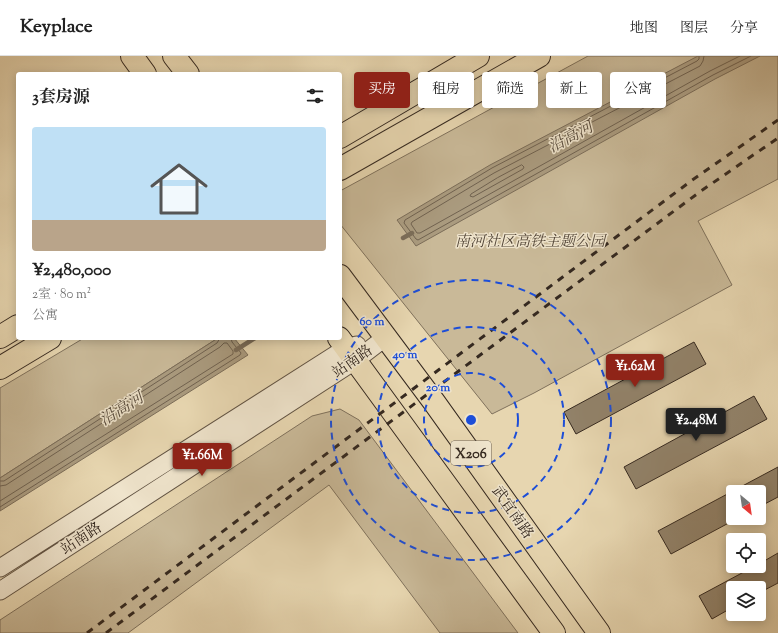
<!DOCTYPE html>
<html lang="zh">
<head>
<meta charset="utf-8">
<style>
  :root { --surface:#fff; --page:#f2f2f2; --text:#222; --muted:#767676; --line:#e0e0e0; --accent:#8f2418 }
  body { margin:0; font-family:"Sorts Mill Goudy","Noto Serif SC",serif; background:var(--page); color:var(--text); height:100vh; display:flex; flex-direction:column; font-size:15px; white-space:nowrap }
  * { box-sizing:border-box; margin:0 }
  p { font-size:13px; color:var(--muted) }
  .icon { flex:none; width:22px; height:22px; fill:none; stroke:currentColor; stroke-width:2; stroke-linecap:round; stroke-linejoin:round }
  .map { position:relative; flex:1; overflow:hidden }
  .drawer { position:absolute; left:16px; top:16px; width:326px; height:268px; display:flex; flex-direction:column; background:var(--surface); border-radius:4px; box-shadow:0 2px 10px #0003 }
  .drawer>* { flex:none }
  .hud { position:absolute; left:354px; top:16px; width:364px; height:36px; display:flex; gap:8px }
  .needle { width:26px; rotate:151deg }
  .fabs { position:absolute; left:726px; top:429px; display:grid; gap:8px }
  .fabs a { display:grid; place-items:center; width:40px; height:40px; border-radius:4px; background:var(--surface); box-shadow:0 2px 10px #0003; font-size:20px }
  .price { position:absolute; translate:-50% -34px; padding:0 9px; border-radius:4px; background:var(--accent); color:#fff; font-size:13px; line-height:26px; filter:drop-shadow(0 1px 2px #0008) }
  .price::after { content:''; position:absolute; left:50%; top:24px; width:12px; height:9px; margin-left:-6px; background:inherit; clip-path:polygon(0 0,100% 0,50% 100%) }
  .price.on { background:#222; color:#fff }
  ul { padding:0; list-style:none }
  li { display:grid; align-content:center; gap:8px; height:212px; padding:0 16px }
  li span { display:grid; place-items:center; height:124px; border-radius:4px; color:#555 }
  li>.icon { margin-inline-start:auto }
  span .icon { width:72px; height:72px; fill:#fffc; stroke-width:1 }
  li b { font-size:17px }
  h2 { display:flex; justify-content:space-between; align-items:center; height:48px; padding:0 16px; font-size:17px }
  .chip { padding:0 14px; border-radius:4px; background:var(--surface); box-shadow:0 2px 10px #0003; font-size:14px; line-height:36px }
  .chip.on { background:var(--accent); color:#fff }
  header { display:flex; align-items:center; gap:24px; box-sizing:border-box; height:56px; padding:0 20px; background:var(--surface); border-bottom:1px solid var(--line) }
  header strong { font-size:19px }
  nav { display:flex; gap:22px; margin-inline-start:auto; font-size:14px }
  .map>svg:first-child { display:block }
</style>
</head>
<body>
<header>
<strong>Keyplace</strong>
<nav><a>地图</a><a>图层</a><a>分享</a></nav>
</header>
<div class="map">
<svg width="778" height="577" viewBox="0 0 778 577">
  <rect width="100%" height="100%" fill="#e7d6b0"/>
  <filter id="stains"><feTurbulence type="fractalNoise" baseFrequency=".005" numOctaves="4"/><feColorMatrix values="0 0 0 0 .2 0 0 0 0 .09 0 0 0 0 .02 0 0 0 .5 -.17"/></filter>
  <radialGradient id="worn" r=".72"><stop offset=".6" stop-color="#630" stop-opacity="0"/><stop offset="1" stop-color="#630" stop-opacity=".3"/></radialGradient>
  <path fill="#c9b998" stroke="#7f715c" d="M 588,0 L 778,0 L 778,123 L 698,165 L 732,229 L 534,337 L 492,358 L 340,168 L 340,135 Z
    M 84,282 L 218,282 L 0,422 L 0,332 Z
    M 340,353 L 359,364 L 518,577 L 440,577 L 329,429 L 128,577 L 0,577 L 0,564 L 312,360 Z"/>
  <path fill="#aa9b7f" stroke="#7b6d59" d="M 698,0 L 760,0 L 715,23 L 416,190 L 397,164 L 490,109 Z
    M 218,282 L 234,282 L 248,299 L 0,455 L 0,422 Z"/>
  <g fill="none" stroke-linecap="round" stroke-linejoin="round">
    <path stroke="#706250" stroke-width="1" d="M 699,0 L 699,3 L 697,5 L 492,112 L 405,164 L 404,167 L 416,183 L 418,184 L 713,19 L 751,0
      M 704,0 L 703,5 L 700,10 L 494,117 L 412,166 L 411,168 L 417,177 L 420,177 L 710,15 L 740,0
      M 522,109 L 524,111 L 523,113 L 473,141 L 470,140 L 471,138 L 497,122 Z
      M 0,425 L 4,425 L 217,287 L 220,282
      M 0,430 L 6,429 L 220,291 L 224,287 L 227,287 L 233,295 L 233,298 L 0,445
      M 0,451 L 240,299 L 241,297 L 232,286 L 231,282"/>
    <path stroke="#7b6d59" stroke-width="4.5" d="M 403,182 L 412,177
      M 236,294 L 255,282"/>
  </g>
  <path fill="#92836b" stroke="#352920" d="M 694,286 L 706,308 L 576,378 L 564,356 Z
    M 754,340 L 767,363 L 636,433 L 624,411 Z
    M 778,411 L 778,441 L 759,451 L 759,436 L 733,436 L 733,462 L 738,462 L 671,498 L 658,475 Z
    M 778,497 L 778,527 L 759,537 L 759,532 L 733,532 L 733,551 L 712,563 L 699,540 L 755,510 L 759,510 L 759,508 Z"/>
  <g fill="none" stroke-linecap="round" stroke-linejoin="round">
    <g stroke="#625444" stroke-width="19">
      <path id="minor" d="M 0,512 L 346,292 L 357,289
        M 0,535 L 356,304 L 386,281"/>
    </g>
    <g stroke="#352920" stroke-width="24">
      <path id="major" d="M 132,0 L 145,18
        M 174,0 L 188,18
        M 340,220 L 434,346 L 599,577
        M 339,282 C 411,380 482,479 554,577"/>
    </g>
    <g stroke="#352920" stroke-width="24">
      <path id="highway" d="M 340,81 L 478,0
        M 340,113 L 539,0
        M 0,281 L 18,270
        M 0,312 L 50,282"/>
    </g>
    <use href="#minor" stroke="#efe4cc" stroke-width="17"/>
    <use href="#major" stroke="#e7d6b0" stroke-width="22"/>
    <use href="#highway" stroke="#e7d6b0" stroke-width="22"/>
    <path stroke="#352920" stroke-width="3" stroke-dasharray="7 7" stroke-linecap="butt" d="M 87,577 L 691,125 L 778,64
      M 106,577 L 701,135 L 778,82"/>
  </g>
  <g fill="none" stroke="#1d4ed8" stroke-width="2" stroke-dasharray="7 5">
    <circle cx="471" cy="364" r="47"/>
    <circle cx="471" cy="364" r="93"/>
    <circle cx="471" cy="364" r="140"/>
  </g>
  <g text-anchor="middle" stroke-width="3" stroke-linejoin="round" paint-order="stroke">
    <rect fill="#efe4cc" stroke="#6d6154" stroke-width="1" x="451" y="385" width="40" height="24" rx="3"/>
    <g font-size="14" font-weight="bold" fill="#352920">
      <text x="471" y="402">X206</text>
    </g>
    <g font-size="15" font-style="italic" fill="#534638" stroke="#efe4cc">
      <text x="530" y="190">南河社区高铁主题公园</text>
    </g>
    <g font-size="15" fill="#352920" stroke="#efe4cc">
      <text transform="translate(352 305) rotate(-35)" y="5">站南路</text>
      <text transform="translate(513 456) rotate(55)" y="5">武宜南路</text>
      <text transform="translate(81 482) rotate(-33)" y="5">站南路</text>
    </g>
    <g font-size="16" font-style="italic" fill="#584b3c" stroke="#efe4cc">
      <text transform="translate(570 80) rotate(-28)" y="6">沿高河</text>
      <text transform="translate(121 352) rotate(-32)" y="6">沿高河</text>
    </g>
  </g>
  <circle cx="471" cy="364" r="6" fill="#1d4ed8" stroke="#efe4cc" stroke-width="2"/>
  <g font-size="12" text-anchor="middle" font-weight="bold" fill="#1d4ed8" stroke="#efe4cc" stroke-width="3" stroke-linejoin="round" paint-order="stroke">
    <text x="372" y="269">60 m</text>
    <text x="405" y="302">40 m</text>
    <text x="438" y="335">20 m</text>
  </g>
  <rect width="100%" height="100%" filter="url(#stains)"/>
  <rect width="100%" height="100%" fill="url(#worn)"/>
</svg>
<div class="fabs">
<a><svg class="needle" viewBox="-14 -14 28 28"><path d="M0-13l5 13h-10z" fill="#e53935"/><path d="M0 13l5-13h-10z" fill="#767676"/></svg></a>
<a><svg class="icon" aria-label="locate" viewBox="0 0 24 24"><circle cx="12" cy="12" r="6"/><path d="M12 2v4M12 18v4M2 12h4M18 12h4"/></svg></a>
<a><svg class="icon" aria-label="layers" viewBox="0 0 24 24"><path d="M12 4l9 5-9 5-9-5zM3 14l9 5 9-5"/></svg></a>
</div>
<b class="price" style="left:635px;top:332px">¥1.62M</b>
<b class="price on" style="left:696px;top:386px">¥2.48M</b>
<b class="price" style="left:202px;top:421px">¥1.66M</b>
<div class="hud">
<a class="chip on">买房</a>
<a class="chip">租房</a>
<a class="chip">筛选</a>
<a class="chip">新上</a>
<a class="chip">公寓</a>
</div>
<section class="drawer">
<h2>3套房源<svg class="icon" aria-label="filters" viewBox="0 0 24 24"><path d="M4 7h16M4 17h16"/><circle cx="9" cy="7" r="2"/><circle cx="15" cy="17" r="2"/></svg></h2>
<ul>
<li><span style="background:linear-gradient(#bfe0f5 75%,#b9a48a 0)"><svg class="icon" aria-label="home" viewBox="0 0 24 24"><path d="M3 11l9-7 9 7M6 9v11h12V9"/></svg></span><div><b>¥2,480,000</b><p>2室 · 80 m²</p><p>公寓</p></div></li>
</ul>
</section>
</div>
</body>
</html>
